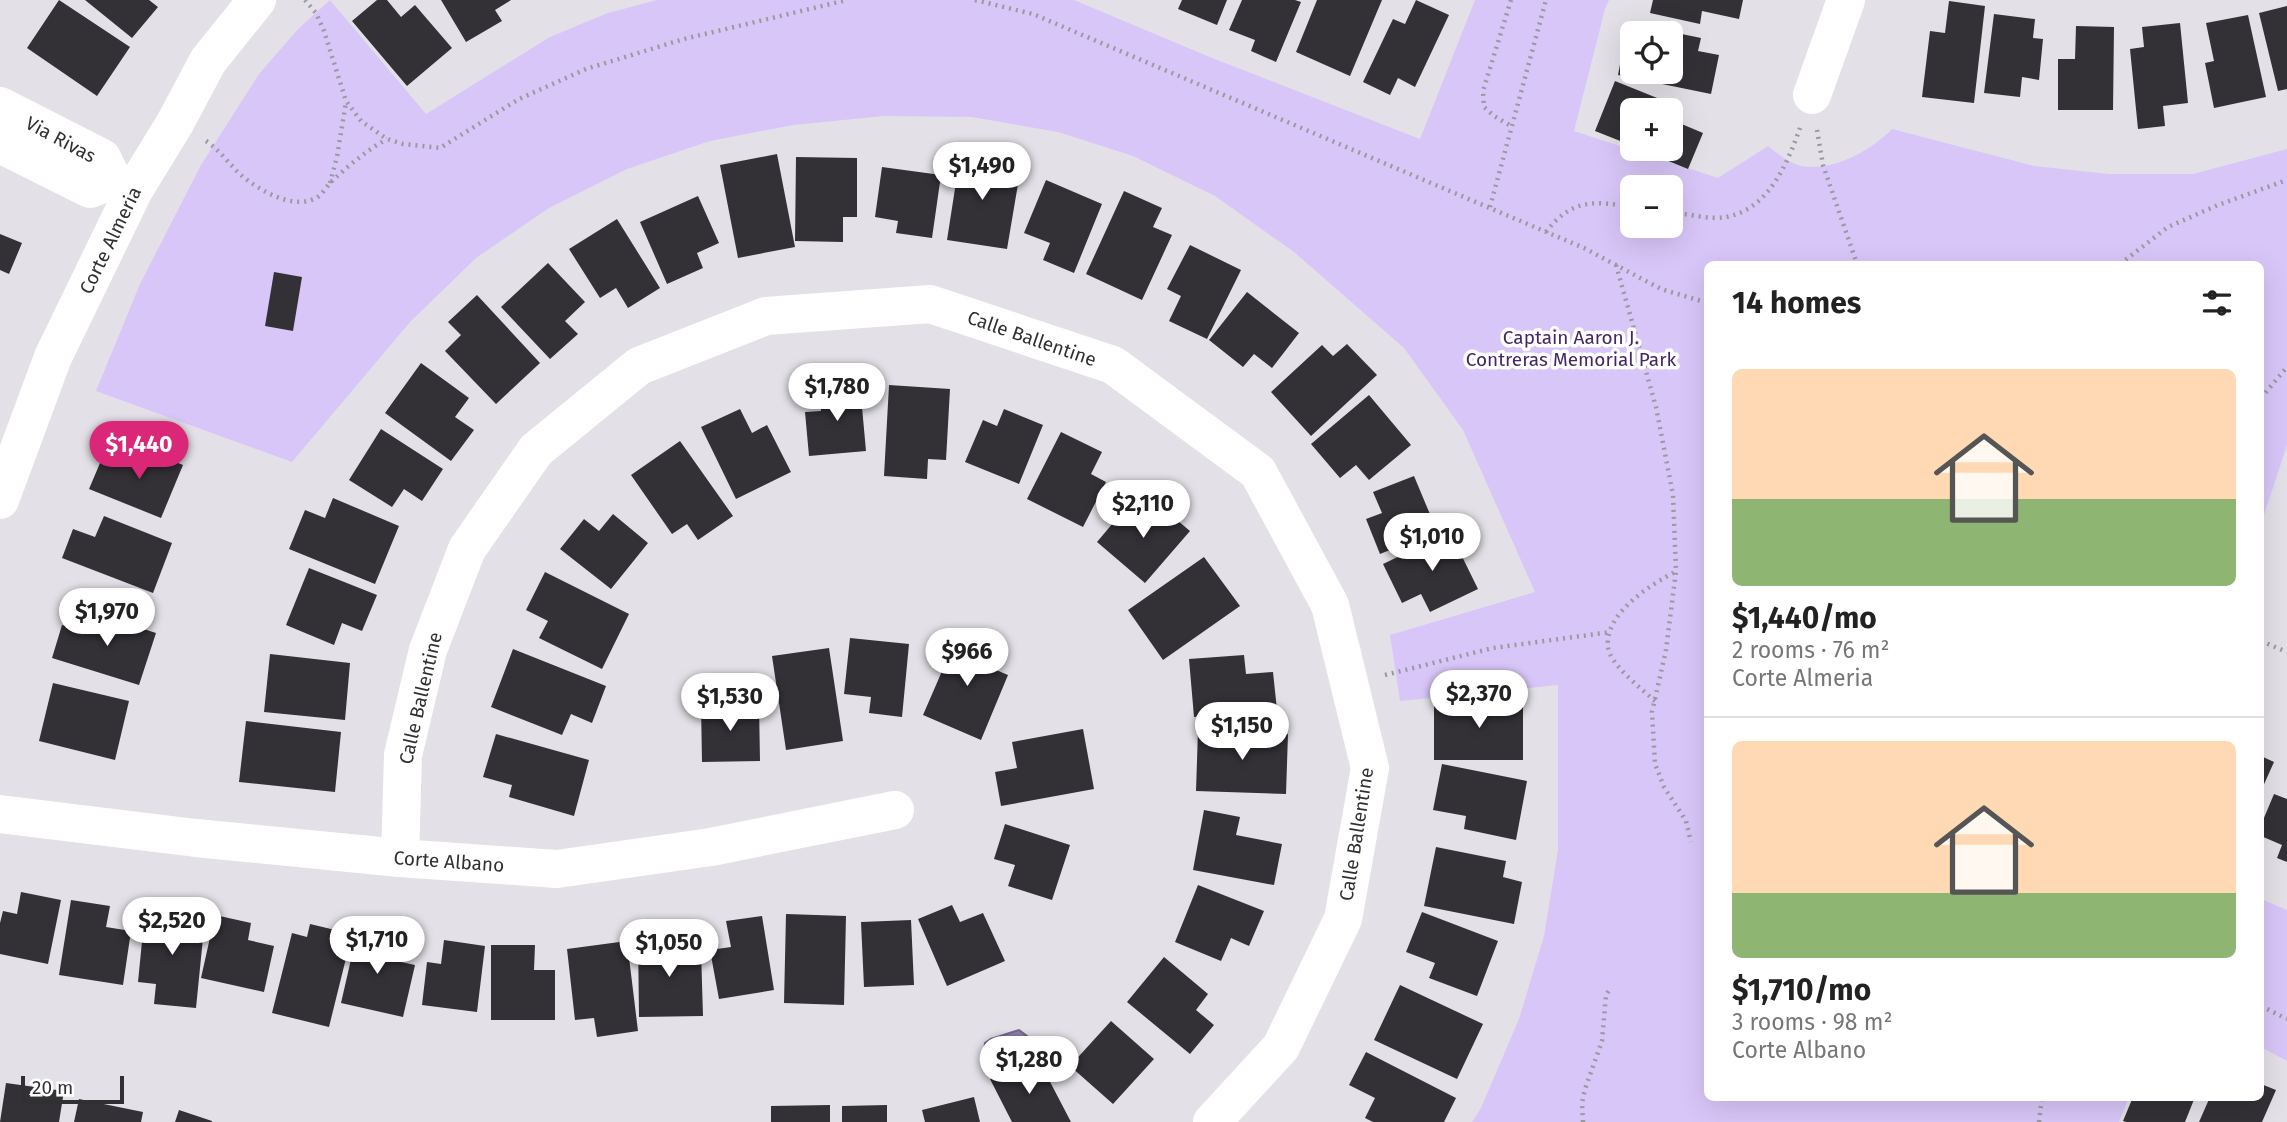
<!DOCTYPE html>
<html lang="en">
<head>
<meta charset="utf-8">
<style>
  :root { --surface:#fff; --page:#f6f6f6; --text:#222; --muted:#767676; --line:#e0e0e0; --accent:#db2777 }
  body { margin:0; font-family:"Fira Sans",sans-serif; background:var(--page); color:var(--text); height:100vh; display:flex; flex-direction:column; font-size:26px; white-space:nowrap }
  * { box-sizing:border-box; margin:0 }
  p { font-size:23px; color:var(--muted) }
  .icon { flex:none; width:38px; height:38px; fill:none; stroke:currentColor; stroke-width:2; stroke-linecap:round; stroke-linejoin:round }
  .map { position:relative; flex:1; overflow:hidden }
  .side { position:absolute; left:1704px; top:261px; width:560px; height:840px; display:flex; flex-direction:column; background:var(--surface); border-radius:10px; box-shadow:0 7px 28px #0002 }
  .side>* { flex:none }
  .controls { position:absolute; left:1620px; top:21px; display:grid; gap:14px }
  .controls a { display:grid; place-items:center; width:63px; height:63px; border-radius:10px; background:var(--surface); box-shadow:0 7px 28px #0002; font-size:35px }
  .scale { position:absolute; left:21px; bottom:18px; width:103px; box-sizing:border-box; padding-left:7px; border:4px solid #302f32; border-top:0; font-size:19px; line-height:24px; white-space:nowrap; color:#302f32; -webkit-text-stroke:5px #fff; paint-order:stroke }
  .price { position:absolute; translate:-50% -60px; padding:0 16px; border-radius:24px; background:#fff; color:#222; font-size:23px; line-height:46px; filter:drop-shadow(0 2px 4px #0008) }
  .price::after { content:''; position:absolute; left:50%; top:42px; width:21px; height:16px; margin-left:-10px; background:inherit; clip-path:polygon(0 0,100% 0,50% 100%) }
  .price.on { background:var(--accent); color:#fff }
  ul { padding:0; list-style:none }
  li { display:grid; align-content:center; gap:14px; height:371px; padding:0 28px }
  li+li { border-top:2px solid var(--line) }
  li span { display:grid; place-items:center; height:217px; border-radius:10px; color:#555 }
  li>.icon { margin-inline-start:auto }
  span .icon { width:126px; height:126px; fill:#fffc; stroke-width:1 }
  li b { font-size:30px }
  h2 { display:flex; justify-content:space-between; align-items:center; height:84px; padding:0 28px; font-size:30px }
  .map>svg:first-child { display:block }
</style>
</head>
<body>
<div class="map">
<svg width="2287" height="1122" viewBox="0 0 2287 1122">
  <rect width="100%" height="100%" fill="#e3e1e7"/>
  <path fill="#d8c6f8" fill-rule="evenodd" d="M 330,0 L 426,114 L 550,37 L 608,13 L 657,0 L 1074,0 L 1212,58 L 1420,139 L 1475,0 L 1609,0 L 1605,9 L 1574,131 L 1718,178 L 1768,146 C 1778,154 1789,163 1801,166 C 1834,172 1870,151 1892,129 L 2034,166 L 2109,174 L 2193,174 L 2287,149 L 2287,445 L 2261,524 L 2261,264 L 1708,264 L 1708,1097 L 2129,1097 L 2119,1122 L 1472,1122 L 1481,1108 L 1519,1019 L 1544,936 L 1558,850 L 1558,685 L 1400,701 L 1390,635 L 1535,592 L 1463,430 L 1404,348 L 1294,252 L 1215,196 L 1133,156 L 1058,132 L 972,117 L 884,116 L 793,125 L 710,141 L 627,169 L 549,208 L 476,258 L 410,322 L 292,462 L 96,391 L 140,284 L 201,165 L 259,74 L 298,29 ZM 1633,187 L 1671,187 L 1671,226 L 1633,226 Z
    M 2261,899 L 2287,910 L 2287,1061 L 2261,1047 Z"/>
  <path fill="#9280b0" stroke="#75688a" stroke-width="2" d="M 1019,1030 L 1027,1036 L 1028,1043 C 1025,1047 1006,1057 1002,1058 C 995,1060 989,1056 984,1053 L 985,1043 L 991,1039 Z"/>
  <path fill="#333136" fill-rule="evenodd" d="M 59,0 L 130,47 L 97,96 L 27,48 Z
    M 85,0 L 149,0 L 158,7 L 132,38 Z
    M 377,0 L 387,0 L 401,17 L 415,5 L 452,48 L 407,86 L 352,21 Z
    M 441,0 L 511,0 L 495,10 L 502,21 L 466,42 Z
    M 1182,0 L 1227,0 L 1217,25 L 1178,9 Z
    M 1242,0 L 1295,0 L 1301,2 L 1276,62 L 1251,51 L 1255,40 L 1229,30 Z
    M 1317,0 L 1382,0 L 1350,76 L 1296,52 Z
    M 1416,0 L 1449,15 L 1415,87 L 1398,78 L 1390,95 L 1363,82 L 1393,19 L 1405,24 Z
    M 1653,0 L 1743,0 L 1739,19 L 1702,11 L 1700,24 L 1650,13 Z
    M 1949,1 L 1985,6 L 1974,103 L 1922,97 L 1930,31 L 1945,33 Z
    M 2287,6 L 2287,89 L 2278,91 L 2259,13 Z
    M 1994,14 L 2035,19 L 2033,38 L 2043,39 L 2039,80 L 2022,77 L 2020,97 L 1984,93 Z
    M 2248,15 L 2266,97 L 2214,108 L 2205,63 L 2214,61 L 2206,23 Z
    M 1628,23 L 1701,38 L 1698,51 L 1719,55 L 1711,94 L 1618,75 ZM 1633,33 L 1671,33 L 1671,72 L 1633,72 Z
    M 2180,23 L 2188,103 L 2163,106 L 2165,126 L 2138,129 L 2130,49 L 2144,47 L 2142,27 Z
    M 2076,26 L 2114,27 L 2113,110 L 2058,110 L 2058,59 L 2075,59 Z
    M 1615,81 L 1677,106 L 1672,120 L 1703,133 L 1688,169 L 1639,149 L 1671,149 L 1671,110 L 1633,110 L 1633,146 L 1595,131 Z
    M 961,150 L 1000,156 L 997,175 L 1019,178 L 1007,249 L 947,240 Z
    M 777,154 L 795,247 L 738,258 L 720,165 Z
    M 796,157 L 857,158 L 857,217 L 843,217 L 843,242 L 795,241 Z
    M 882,167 L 941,175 L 932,238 L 896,233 L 898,221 L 875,217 Z
    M 1046,180 L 1102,204 L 1074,273 L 1043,260 L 1050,243 L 1024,233 Z
    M 1124,191 L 1162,208 L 1153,227 L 1172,235 L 1142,300 L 1086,274 Z
    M 698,196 L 719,243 L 697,253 L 703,268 L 667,284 L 640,222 Z
    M 617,219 L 660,288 L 628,308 L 616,288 L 600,298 L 569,249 Z
    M 0,234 L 22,243 L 9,274 L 0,270 Z
    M 1190,245 L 1241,270 L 1207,339 L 1169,321 L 1181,296 L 1167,289 Z
    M 548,263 L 585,302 L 565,321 L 578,334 L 550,359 L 501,307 Z
    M 274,272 L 302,277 L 293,331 L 265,326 Z
    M 1247,292 L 1299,333 L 1272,368 L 1254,354 L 1243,367 L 1209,340 Z
    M 477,295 L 540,363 L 496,404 L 445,351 L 461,335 L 448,322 Z
    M 1347,344 L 1377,375 L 1311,436 L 1271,392 L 1322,345 L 1333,356 Z
    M 421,363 L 469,398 L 455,417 L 474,430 L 451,461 L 385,413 Z
    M 860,385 L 866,451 L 809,456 L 805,412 L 821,411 L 819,389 Z
    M 889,385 L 950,389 L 946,460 L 928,459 L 927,479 L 884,476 Z
    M 1369,395 L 1411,445 L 1369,480 L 1356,465 L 1340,478 L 1311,444 Z
    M 740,409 L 752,433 L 767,425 L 791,472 L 736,499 L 701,427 Z
    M 1004,409 L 1043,425 L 1019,484 L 965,462 L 983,420 L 997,426 Z
    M 381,429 L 443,469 L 422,501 L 404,489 L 392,507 L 349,480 Z
    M 1061,432 L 1102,452 L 1091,474 L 1106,482 L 1083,527 L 1027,499 Z
    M 680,441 L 733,516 L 698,540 L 687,524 L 672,534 L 631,475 Z
    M 135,445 L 183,465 L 161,518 L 89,489 L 103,456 L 126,465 Z
    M 1414,476 L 1437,531 L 1380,554 L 1366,519 L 1382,513 L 1373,492 Z
    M 333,498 L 399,526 L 375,584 L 289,549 L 305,510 L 325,518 Z
    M 1129,504 L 1147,520 L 1159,505 L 1190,531 L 1145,583 L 1097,542 Z
    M 613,514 L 648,543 L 611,589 L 560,549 L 584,519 L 599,531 Z
    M 104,516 L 172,543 L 153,593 L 62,558 L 73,529 L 95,537 Z
    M 1450,532 L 1478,589 L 1430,612 L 1421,594 L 1402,603 L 1383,564 Z
    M 1204,557 L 1240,606 L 1163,660 L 1128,610 Z
    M 309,568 L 377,595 L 362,631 L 342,623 L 334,645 L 286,625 Z
    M 545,572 L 629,614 L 602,669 L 539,638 L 548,621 L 526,610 Z
    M 92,612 L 156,633 L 139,685 L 52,658 L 62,625 L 86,632 Z
    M 959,632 L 998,648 L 989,667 L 1008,675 L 981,740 L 923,715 Z
    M 850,638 L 909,644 L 902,717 L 869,713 L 871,697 L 844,694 Z
    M 829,648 L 843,741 L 786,750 L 772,656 Z
    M 513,649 L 606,686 L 592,723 L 571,714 L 562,735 L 491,707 Z
    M 270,654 L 350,663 L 345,720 L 264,712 Z
    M 1244,655 L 1246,674 L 1273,672 L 1277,710 L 1194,717 L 1189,659 Z
    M 53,683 L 129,701 L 115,760 L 39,741 Z
    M 1434,700 L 1523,700 L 1523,760 L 1434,760 Z
    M 759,704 L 760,761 L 702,762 L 701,705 Z
    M 246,721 L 341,732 L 335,792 L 239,782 Z
    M 1083,729 L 1094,789 L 1001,806 L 995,772 L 1017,768 L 1012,742 Z
    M 1198,730 L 1288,734 L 1286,794 L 1196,791 Z
    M 496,734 L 589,760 L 574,816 L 509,797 L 512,785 L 483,777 Z
    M 2261,756 L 2274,762 L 2261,791 Z
    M 1442,764 L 1527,781 L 1516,840 L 1464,829 L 1466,816 L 1433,810 Z
    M 2274,794 L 2287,799 L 2287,862 L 2277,858 L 2282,845 L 2261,836 L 2261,825 Z
    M 1204,810 L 1240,817 L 1236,835 L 1282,844 L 1274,885 L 1193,870 Z
    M 1005,824 L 1070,845 L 1052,900 L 1008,886 L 1015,865 L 994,859 Z
    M 1436,847 L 1506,861 L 1503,877 L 1522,882 L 1514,924 L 1424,906 Z
    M 1198,885 L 1264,911 L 1249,946 L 1231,938 L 1221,961 L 1175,942 Z
    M 21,892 L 61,900 L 48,964 L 0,954 L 0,923 L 3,911 L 17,914 Z
    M 71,900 L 110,906 L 106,927 L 131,931 L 123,985 L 59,975 Z
    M 952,905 L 960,922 L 983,913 L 1005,961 L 947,986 L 918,919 Z
    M 145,911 L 205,918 L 196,1008 L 154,1004 L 156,984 L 138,982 Z
    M 1422,912 L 1498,941 L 1477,996 L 1429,978 L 1435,963 L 1406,952 Z
    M 786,914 L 846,916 L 844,1005 L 784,1003 Z
    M 215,915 L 251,923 L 248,940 L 274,946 L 264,992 L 201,978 Z
    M 762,916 L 774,990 L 719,999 L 710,950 L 731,947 L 726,921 Z
    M 911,920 L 914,985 L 864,987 L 861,922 Z
    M 310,924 L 352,934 L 329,1027 L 272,1013 L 292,933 L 307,937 Z
    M 358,929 L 397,939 L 392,960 L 415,965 L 403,1017 L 341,1003 Z
    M 674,935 L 674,951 L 701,950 L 703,1016 L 639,1017 L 638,936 Z
    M 444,940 L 485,946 L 477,1012 L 422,1005 L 427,962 L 441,964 Z
    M 627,941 L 638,1031 L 597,1037 L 594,1018 L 575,1020 L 567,949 Z
    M 491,945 L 535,945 L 534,970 L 555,970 L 555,1020 L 491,1020 Z
    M 1164,957 L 1208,994 L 1196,1010 L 1214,1025 L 1190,1054 L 1127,1002 Z
    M 1400,985 L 1483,1024 L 1457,1079 L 1374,1040 Z
    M 1111,1021 L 1154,1059 L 1113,1104 L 1070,1066 Z
    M 1366,1052 L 1456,1098 L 1444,1122 L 1373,1122 L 1365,1118 L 1375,1098 L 1349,1085 Z
    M 1029,1059 L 1039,1080 L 1047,1076 L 1071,1122 L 1012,1122 L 990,1079 Z
    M 6,1083 L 64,1091 L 59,1122 L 0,1122 Z
    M 2261,1084 L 2276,1090 L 2262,1122 L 2199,1122 L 2210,1097 L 2261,1097 Z
    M 974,1097 L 980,1122 L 925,1122 L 922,1110 Z
    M 2133,1097 L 2195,1097 L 2185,1122 L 2126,1122 L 2123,1121 Z
    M 79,1099 L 143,1112 L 141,1122 L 74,1122 Z
    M 830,1105 L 830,1122 L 771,1122 L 771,1106 Z
    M 887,1105 L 887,1122 L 842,1122 L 842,1106 Z
    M 179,1110 L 212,1121 L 212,1122 L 175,1122 Z"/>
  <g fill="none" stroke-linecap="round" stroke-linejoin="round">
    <path stroke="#9a999d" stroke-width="4.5" stroke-dasharray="2 5" stroke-linecap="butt" d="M 305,0 L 316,13 L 324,31 L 346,101 L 361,121 L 387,139 L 403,144 L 440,148 L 519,99 L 586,69 L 684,39 L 847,0
      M 975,0 L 1033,14 L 1584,248 L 1661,289 L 1708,303
      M 1511,0 L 1483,91 L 1484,107 L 1494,116 L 1511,126
      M 1817,130 L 1823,165 L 1857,264
      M 206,141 C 223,152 233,171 250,182 C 267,194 295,209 316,198 C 322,195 326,187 331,182 C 348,166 367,150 387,139
      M 330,183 L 337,157 L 346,102
      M 1490,207 L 1546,0
      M 1671,212 C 1688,214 1710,220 1726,217 C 1769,209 1787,164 1800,128
      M 1546,232 C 1572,198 1595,201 1633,207
      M 2120,264 L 2168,227 L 2218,205 L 2287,180
      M 1616,265 L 1656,407 L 1673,495 L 1676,571 L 1666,650 L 1652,712 L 1655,764 L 1664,787 L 1686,821 L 1691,842
      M 2261,398 L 2287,367
      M 2261,641 L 2287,652
      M 1385,675 L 1493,648 L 1611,632
      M 1655,701 C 1642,689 1610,665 1608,647 C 1604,614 1651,584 1675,572
      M 2261,1006 L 2287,1019
      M 1583,1122 L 1582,1103 L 1585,1089 L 1602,1041 L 1606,995 L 1611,987
      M 2039,1122 L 2042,1097"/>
    <path stroke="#fff" stroke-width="38" d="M 1812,95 L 1846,0
      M 0,106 L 102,158 L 113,180 L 134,190
      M 0,144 L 90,189 L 113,180
      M 0,500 L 53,357 L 134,190 L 175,123 L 208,61 L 257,0
      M 0,814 L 196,838 L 400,858 L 557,869 L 711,847 L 895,810
      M 400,858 L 403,755 L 428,650 L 467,549 L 536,450 L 639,366 L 766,316 L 930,304 L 1113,365 L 1258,472 L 1330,605 L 1370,768 L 1343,919 L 1281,1047 L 1212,1122"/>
  </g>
  <g text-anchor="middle" stroke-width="7" stroke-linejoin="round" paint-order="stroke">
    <g font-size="19" fill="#302f32" stroke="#fff">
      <text transform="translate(61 139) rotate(28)" y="7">Via Rivas</text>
      <text transform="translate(110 240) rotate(-64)" y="7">Corte Almeria</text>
      <text transform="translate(1032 338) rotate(19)" y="7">Calle Ballentine</text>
      <text transform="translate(420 698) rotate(-77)" y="7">Calle Ballentine</text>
      <text transform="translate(1356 834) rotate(-81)" y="7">Calle Ballentine</text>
      <text transform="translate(449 861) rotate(4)" y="7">Corte Albano</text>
    </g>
    <g font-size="19" fill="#422763" stroke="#fff">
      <text x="1571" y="344">Captain Aaron J.<tspan x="1571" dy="22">Contreras Memorial Park</tspan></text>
    </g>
  </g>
</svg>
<div class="controls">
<a><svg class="icon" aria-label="locate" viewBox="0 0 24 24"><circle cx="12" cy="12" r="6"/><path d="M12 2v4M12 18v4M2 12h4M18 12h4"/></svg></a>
<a>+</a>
<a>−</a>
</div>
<div class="scale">20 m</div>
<b class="price" style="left:982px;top:202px">$1,490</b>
<b class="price" style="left:837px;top:423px">$1,780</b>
<b class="price on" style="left:139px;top:481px">$1,440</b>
<b class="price" style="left:1143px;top:540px">$2,110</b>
<b class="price" style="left:1432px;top:573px">$1,010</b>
<b class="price" style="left:107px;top:648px">$1,970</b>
<b class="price" style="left:967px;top:688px">$966</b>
<b class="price" style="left:1479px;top:730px">$2,370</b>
<b class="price" style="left:730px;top:733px">$1,530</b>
<b class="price" style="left:1242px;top:762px">$1,150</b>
<b class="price" style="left:172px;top:957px">$2,520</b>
<b class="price" style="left:377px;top:976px">$1,710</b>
<b class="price" style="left:669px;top:979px">$1,050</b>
<b class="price" style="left:1029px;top:1096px">$1,280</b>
<section class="side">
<h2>14 homes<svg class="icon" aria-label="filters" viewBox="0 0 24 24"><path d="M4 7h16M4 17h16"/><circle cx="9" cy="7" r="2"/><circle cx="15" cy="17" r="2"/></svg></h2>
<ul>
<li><span style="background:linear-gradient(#ffd9b3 60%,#8fb573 0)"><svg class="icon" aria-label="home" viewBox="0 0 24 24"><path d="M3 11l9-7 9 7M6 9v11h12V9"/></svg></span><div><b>$1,440/mo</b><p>2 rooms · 76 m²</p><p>Corte Almeria</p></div></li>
<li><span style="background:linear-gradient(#ffd9b3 70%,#8fb573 0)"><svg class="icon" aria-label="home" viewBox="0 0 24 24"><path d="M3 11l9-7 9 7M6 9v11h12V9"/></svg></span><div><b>$1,710/mo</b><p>3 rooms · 98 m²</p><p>Corte Albano</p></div></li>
</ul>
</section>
</div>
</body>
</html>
